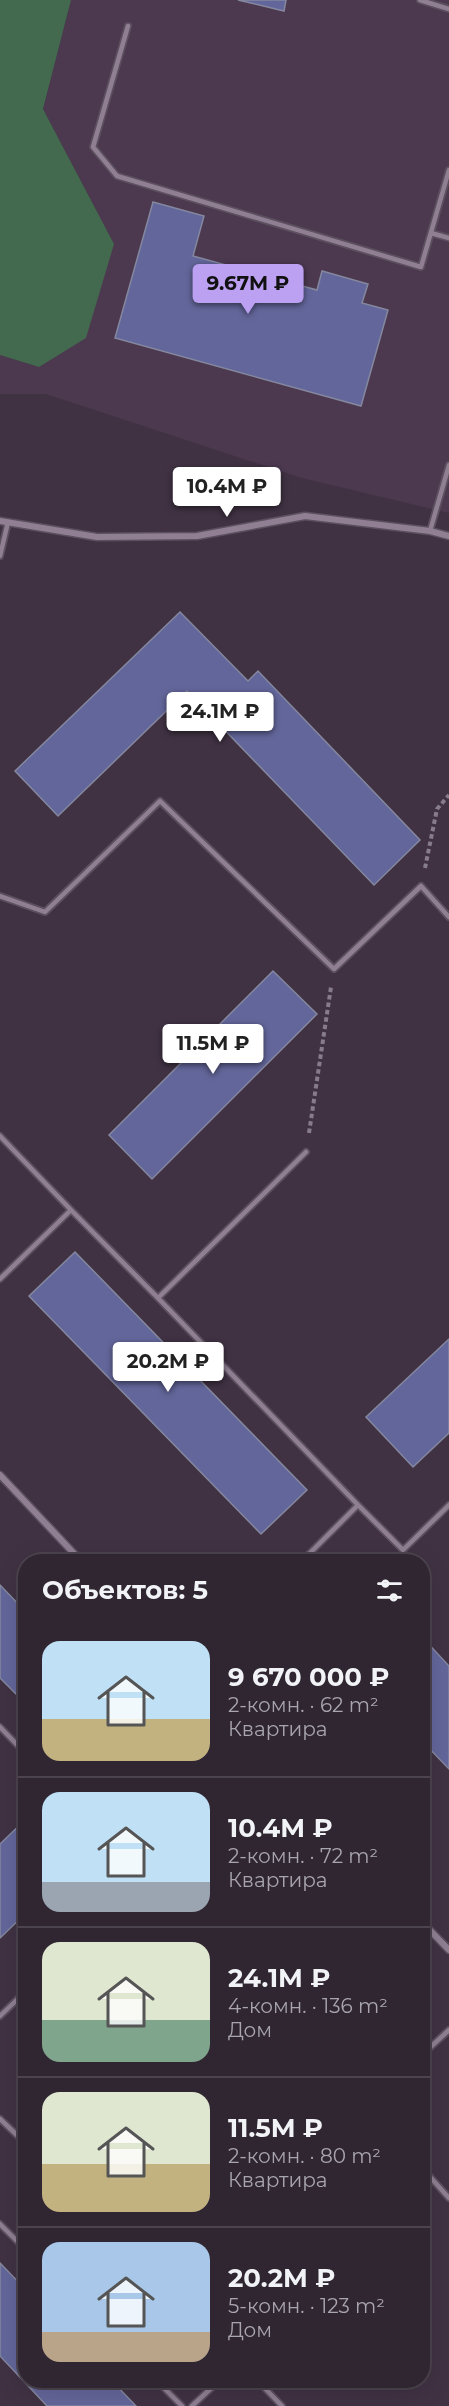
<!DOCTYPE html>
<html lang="ru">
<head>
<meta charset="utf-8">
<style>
  :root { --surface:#302632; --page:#382e3a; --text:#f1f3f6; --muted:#a8a5ac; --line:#4b434d; --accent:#bca0f2 }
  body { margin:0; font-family:Montserrat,sans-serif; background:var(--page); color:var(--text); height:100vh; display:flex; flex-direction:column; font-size:22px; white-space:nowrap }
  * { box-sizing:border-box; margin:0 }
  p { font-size:20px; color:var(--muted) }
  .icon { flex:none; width:33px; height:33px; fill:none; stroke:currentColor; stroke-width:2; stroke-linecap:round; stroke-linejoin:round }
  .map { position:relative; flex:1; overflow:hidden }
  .panel { position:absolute; left:18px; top:1554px; width:412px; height:834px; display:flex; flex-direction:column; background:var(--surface); border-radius:24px; box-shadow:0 6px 24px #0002,0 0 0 2px var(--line) }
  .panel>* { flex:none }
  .price { position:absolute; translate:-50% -51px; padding:0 14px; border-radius:6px; background:#fff; color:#222; font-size:20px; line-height:39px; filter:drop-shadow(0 2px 3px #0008) }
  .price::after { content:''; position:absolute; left:50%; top:36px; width:18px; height:14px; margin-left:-9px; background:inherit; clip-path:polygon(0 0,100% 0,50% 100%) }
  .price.selected { background:var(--accent); color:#111 }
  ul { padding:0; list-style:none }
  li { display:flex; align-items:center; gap:18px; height:150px; padding:0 24px }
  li+li { border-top:2px solid var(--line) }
  li span { display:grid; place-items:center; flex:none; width:168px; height:120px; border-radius:18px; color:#555 }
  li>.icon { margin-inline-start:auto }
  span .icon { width:72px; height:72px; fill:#fffc; stroke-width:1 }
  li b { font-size:26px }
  h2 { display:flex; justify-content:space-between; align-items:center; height:72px; padding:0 24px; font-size:26px }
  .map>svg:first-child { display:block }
</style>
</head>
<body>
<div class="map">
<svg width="449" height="2406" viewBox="0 0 449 2406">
  <rect width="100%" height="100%" fill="#403243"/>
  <path fill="#4c3950" d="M 71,0 L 449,0 L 449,513 L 302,478 L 46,394 L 0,394 L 0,355 L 39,367 L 114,244 L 43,109 Z"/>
  <path fill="#43694e" d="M 0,0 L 71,0 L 43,109 L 114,244 L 86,338 L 39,367 L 0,355 Z"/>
  <path fill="#63669a" stroke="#84879e" stroke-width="1.5" d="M 238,0 L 286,0 L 284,11 Z
    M 153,202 L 204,216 L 193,256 L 317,290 L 322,271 L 368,284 L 362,303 L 388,310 L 361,406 L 115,338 Z
    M 180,612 L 248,681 L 258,671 L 420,840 L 374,885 L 187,691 L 58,816 L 15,771 Z
    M 273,971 L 317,1014 L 152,1179 L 109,1135 Z
    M 75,1252 L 307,1490 L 261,1534 L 29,1296 Z
    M 449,1339 L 449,1433 L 413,1467 L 366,1417 Z
    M 0,1585 L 26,1612 L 26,1704 L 0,1678 Z
    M 423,1638 L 449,1666 L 449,1769 L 423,1742 Z
    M 26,1819 L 26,1913 L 0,1938 L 0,1844 Z
    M 0,2263 L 26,2290 L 26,2380 L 111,2380 L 136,2406 L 47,2406 L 0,2356 Z"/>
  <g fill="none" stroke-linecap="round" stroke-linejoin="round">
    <g stroke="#5c4f5e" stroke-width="8">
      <path id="service" d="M 420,0 L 449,9
        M 128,26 L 93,147 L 117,176 L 421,267 L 449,170
        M 431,233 L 449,238
        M 430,531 L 449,465
        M 0,556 L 8,522
        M 0,896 L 45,912 L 160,801 L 334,969 L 421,886 L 449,917
        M 0,1136 L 71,1210
        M 0,1279 L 71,1210 L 158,1298 L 306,1152
        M 158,1298 L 358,1505
        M 301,1562 L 358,1505 L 403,1550 L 449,1505
        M 0,1727 L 26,1754
        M 0,2016 L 26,1991
        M 423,2054 L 449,2030
        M 0,2119 L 20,2138
        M 423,2169 L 449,2198
        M 423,2187 L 431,2179
        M 0,2224 L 26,2250
        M 156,2380 L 182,2406
        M 257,2380 L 282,2406
        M 192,2406 L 220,2380"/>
    </g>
    <g stroke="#5c4f5e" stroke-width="9">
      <path id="minor" d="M 0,521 L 97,537 L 197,536 L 305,516 L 430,531 L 449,536
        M 0,1475 L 82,1562
        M 423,1923 L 449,1950"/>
    </g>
    <path stroke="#877c89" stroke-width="4" stroke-dasharray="4.5 3" stroke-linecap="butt" d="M 425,868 L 437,809 L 449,795
      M 309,1133 L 331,987"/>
    <use href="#service" stroke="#907f93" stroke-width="4.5"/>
    <use href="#minor" stroke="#907f93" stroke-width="6"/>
  </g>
</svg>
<b class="price selected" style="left:248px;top:315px">9.67M ₽</b>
<b class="price" style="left:227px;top:518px">10.4M ₽</b>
<b class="price" style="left:220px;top:743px">24.1M ₽</b>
<b class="price" style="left:213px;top:1075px">11.5M ₽</b>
<b class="price" style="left:168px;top:1393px">20.2M ₽</b>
<section class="panel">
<h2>Объектов: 5<svg class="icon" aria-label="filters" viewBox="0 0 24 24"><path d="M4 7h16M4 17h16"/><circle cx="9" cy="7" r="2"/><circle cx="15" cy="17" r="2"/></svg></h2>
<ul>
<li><span style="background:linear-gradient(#bfe0f5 65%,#c2b280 0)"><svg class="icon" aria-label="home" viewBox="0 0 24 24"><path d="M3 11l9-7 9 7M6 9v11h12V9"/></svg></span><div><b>9 670 000 ₽</b><p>2-комн. · 62 m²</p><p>Квартира</p></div></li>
<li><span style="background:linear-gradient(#bfe0f5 75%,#9aa5b1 0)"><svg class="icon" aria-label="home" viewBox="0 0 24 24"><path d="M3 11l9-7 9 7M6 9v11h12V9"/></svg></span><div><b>10.4M ₽</b><p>2-комн. · 72 m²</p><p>Квартира</p></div></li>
<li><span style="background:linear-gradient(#dfe7d0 65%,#7fa58c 0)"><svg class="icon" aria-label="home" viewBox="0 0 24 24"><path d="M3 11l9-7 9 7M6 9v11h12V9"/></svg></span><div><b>24.1M ₽</b><p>4-комн. · 136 m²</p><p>Дом</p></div></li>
<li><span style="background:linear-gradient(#dfe7d0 60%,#c2b280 0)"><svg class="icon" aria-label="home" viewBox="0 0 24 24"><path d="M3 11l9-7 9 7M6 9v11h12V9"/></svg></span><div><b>11.5M ₽</b><p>2-комн. · 80 m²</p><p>Квартира</p></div></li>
<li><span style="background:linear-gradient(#a9c7e8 75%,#b9a48a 0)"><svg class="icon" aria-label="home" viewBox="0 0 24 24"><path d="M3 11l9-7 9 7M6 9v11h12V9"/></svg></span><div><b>20.2M ₽</b><p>5-комн. · 123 m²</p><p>Дом</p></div></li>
</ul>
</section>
</div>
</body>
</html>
